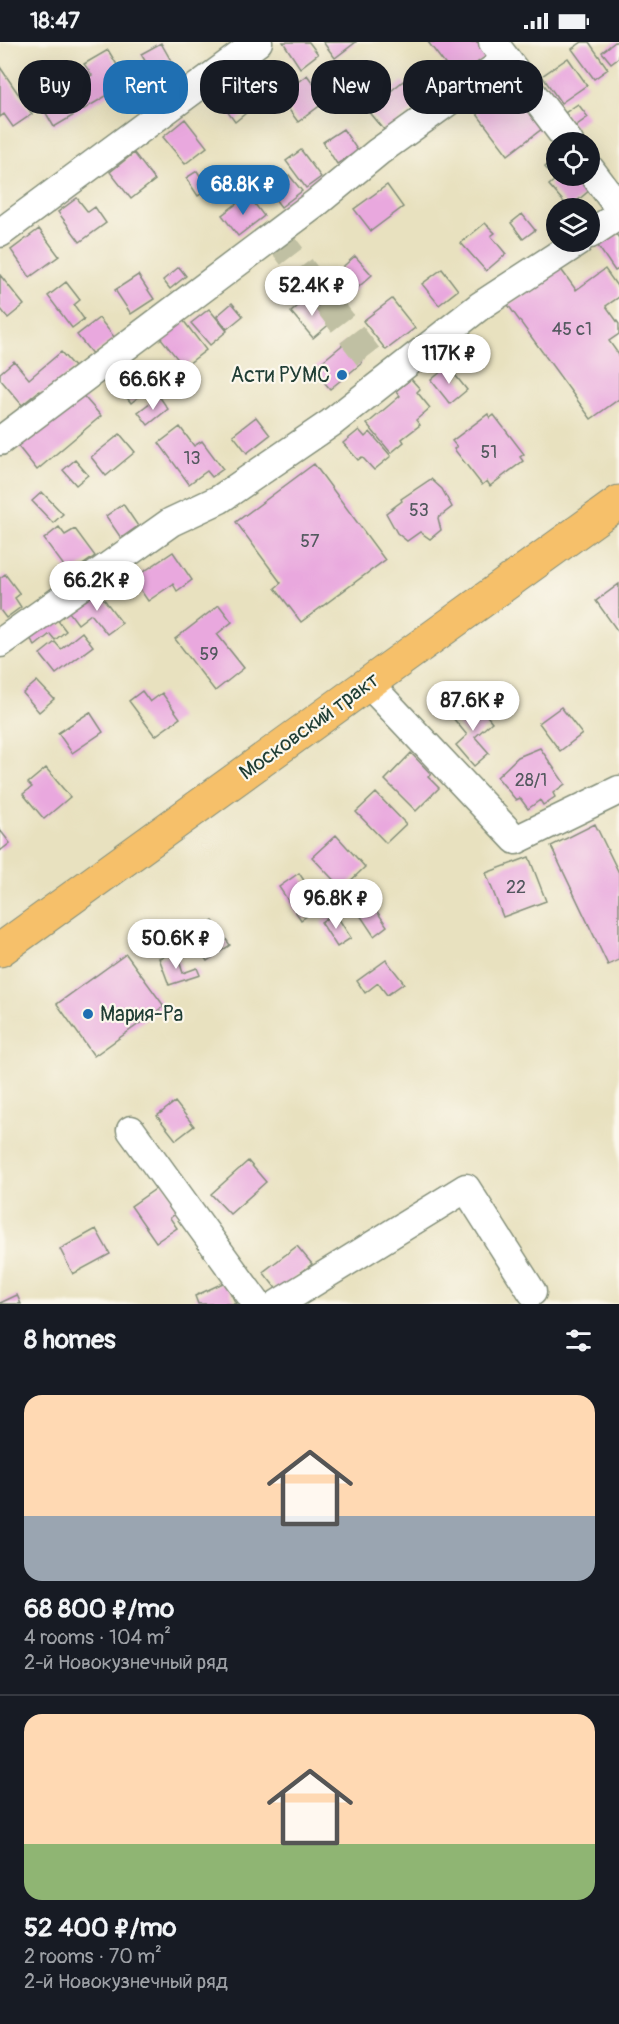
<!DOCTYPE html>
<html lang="en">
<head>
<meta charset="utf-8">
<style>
  :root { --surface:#171b24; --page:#242831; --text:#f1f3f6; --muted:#9ea1a6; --line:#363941; --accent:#1f6fb2 }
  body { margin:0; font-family:Pangolin,sans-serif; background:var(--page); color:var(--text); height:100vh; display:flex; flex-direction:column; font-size:22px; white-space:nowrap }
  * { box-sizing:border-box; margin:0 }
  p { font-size:20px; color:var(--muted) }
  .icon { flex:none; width:33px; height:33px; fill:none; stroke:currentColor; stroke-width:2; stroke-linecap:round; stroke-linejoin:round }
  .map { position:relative; height:1262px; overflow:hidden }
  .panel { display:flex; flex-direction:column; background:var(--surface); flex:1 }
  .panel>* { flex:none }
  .top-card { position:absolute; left:18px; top:18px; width:584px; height:54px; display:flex; gap:12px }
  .fabs { position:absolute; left:546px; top:90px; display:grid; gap:12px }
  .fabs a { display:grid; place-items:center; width:54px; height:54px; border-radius:50%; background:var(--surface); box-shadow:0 6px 24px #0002; font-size:30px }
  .price { position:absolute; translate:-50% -51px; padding:0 14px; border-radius:21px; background:#fff; color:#222; font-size:20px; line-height:39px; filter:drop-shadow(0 2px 3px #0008) }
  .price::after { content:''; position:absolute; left:50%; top:36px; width:18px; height:14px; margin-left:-9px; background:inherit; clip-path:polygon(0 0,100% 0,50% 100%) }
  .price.on { background:var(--accent); color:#fff }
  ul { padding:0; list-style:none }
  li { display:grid; align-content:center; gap:12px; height:318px; padding:0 24px }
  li+li { border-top:2px solid var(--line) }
  li span { display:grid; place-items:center; height:186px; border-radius:18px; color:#555 }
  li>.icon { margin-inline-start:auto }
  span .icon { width:108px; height:108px; fill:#fffc; stroke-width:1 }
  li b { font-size:26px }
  h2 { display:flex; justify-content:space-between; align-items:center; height:72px; padding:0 24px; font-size:26px }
  .pill { padding:0 21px; border-radius:24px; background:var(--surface); box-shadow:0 6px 24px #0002; font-size:21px; line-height:54px }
  .pill.on { background:var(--accent); color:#fff }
  .status { display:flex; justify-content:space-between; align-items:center; height:42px; padding:0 30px; background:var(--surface); direction:ltr }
  .status svg { height:16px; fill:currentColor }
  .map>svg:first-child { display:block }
</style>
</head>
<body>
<div class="status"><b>18:47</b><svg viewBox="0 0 49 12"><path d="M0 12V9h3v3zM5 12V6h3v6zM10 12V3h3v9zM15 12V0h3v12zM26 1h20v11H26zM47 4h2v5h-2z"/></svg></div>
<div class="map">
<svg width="619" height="1262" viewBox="0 0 619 1262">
  <rect width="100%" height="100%" fill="#fbf7ec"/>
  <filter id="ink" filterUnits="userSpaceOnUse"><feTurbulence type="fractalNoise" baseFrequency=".0167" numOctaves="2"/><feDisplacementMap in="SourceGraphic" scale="12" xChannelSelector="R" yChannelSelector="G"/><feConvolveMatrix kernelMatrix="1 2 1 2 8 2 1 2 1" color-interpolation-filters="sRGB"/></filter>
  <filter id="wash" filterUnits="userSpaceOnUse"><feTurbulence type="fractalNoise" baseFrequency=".008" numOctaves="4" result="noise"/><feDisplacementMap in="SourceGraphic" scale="24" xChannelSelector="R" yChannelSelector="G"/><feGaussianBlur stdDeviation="1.35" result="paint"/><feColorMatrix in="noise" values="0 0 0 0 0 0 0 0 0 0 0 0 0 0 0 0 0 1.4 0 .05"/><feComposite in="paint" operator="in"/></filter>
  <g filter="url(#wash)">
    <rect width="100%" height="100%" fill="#e8e1bf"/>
    <g id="blocks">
      <path fill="#e9a8de" d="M 283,0 L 309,0 L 318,12 L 300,26 Z
        M 323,0 L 356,0 L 335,16 Z
        M 428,0 L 479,0 L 489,14 L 457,38 Z
        M 582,0 L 589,0 L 608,27 L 594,37 L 572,7 Z
        M 615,0 L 619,0 L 619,15 L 611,21 L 602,10 Z
        M 161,1 L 174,24 L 155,36 L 141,12 Z
        M 108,8 L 128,41 L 54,85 L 32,47 L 60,31 L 70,46 L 92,33 L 84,22 Z
        M 568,16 L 587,43 L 561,61 L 542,34 Z
        M 0,25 L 32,72 L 13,85 L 4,72 L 0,75 Z
        M 307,33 L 326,59 L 298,80 L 279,54 Z
        M 403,39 L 420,61 L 386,90 L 368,68 Z
        M 508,41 L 543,86 L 508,113 L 470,63 L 484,52 L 488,57 Z
        M 232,42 L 251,67 L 235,80 L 216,54 Z
        M 578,62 L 588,75 L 574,85 L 565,71 Z
        M 185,77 L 207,105 L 185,122 L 163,95 Z
        M 343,87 L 358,109 L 337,122 L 323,100 Z
        M 301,108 L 321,135 L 306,146 L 286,119 Z
        M 134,111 L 155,138 L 131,157 L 110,130 Z
        M 556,115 L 556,134 L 579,134 L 591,147 L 569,166 L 549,143 L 556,137 L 545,125 Z
        M 197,129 L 209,147 L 198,154 L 186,136 Z
        M 289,133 L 302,149 L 281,165 L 268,148 Z
        M 387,143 L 403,165 L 371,189 L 354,167 Z
        M 248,153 L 264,174 L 238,194 L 222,173 Z
        M 77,156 L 88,170 L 95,165 L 106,181 L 80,200 L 58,170 Z
        M 522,172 L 535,188 L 523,197 L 511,181 Z
        M 485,181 L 495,191 L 491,194 L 506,212 L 486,229 L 461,201 Z
        M 39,187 L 59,214 L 30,235 L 11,208 Z
        M 616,192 L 619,196 L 619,227 L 615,229 L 598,204 Z
        M 355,214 L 372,233 L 344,258 L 327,239 Z
        M 179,225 L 186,234 L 170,247 L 163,238 Z
        M 560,226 L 576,248 L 605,227 L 619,247 L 619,255 L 606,264 L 619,282 L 619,292 L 609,299 L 619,313 L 619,357 L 591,377 L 508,263 Z
        M 442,227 L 458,248 L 439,263 L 422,242 Z
        M 0,233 L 24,263 L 8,276 L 0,266 Z
        M 138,233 L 154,257 L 131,272 L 115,248 Z
        M 66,240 L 80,258 L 74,263 L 84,277 L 72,286 L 48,254 Z
        M 310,254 L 332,280 L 313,296 L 291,270 Z
        M 392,257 L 415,286 L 386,308 L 363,279 Z
        M 232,261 L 243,274 L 227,287 L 217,274 Z
        M 209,267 L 227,289 L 210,303 L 191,281 Z
        M 99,276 L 115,296 L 93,313 L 77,293 Z
        M 183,278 L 206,308 L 184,325 L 160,295 Z
        M 346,300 L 362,321 L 330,347 L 313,327 Z
        M 61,310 L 75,326 L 43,353 L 39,349 L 22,363 L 0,337 L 0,331 L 14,319 L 29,337 Z
        M 143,324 L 156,341 L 131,361 L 118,344 Z
        M 448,324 L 467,348 L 450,362 L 431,338 Z
        M 411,337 L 420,347 L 417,350 L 430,366 L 416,378 L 420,383 L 402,397 L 404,400 L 391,411 L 367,382 L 400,354 L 396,349 Z
        M 80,350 L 101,374 L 37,428 L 17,403 Z
        M 159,354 L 168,367 L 148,383 L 138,370 Z
        M 488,372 L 490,376 L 494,373 L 524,412 L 520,415 L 523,419 L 490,444 L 487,439 L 482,443 L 454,407 L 457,405 L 452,399 Z
        M 256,375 L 270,393 L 247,411 L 233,393 Z
        M 180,385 L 194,404 L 202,399 L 223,427 L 212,435 L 207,429 L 189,442 L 159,401 Z
        M 359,388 L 365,395 L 370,390 L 391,414 L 374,428 L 362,415 L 358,418 L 343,401 Z
        M 120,392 L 135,410 L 106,434 L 91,415 Z
        M 75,418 L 88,433 L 76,443 L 63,428 Z
        M 314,422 L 385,518 L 301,580 L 275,546 L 281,541 L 236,480 Z
        M 431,437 L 442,447 L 452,465 L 438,476 L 441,488 L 430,497 L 420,490 L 407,499 L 397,491 L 386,471 L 402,459 L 401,457 Z
        M 42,450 L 63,472 L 53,481 L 32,459 Z
        M 123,462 L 138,484 L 121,496 L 106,474 Z
        M 59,485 L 65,493 L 75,487 L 95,514 L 70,532 L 44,497 Z
        M 173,510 L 192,538 L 177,549 L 173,542 L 148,559 L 133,537 Z
        M 5,532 L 20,552 L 15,556 L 21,565 L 6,576 L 0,568 L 0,536 Z
        M 619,542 L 619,591 L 596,559 Z
        M 97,548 L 122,581 L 107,592 L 91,572 L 78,582 L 69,570 Z
        M 219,563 L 232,580 L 217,592 L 244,626 L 215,649 L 175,597 Z
        M 56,576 L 66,589 L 55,598 L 50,592 L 35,604 L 30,596 Z
        M 82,590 L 93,604 L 56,632 L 40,612 L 55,600 L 61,607 Z
        M 37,639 L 54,657 L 39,670 L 23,651 Z
        M 142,649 L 150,660 L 162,651 L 180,676 L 155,694 L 129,659 Z
        M 474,658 L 492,680 L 475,695 L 489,711 L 474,724 L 456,703 L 467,693 L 453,676 Z
        M 561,665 L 582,692 L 560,709 L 539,681 Z
        M 90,670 L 103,690 L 72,711 L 58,691 Z
        M 540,706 L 565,742 L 553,751 L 555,755 L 543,763 L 540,758 L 528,767 L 520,756 L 516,758 L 497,735 L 518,715 Z
        M 411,711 L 431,732 L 428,735 L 439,746 L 416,769 L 385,738 Z
        M 46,726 L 70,755 L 44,777 L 23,752 L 32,745 L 28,741 Z
        M 376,751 L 406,782 L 386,801 L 356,770 Z
        M 595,782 L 619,831 L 619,918 L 608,923 L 551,804 Z
        M 0,788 L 10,801 L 0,809 Z
        M 336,793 L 365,825 L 342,847 L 312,815 Z
        M 529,815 L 546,859 L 503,875 L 486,831 Z
        M 299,831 L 321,864 L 301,878 L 279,845 Z
        M 367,855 L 387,884 L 374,894 L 354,864 Z
        M 335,871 L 351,896 L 337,905 L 321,880 Z
        M 213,879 L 230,903 L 207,919 L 190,894 Z
        M 176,910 L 183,931 L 197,926 L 200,933 L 169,943 L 159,916 Z
        M 126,912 L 164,964 L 94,1014 L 57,962 Z
        M 386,918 L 404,941 L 387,953 L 378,941 L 365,951 L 357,939 Z
        M 175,1060 L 194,1084 L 176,1098 L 157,1074 Z
        M 248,1119 L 266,1140 L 230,1172 L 211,1152 Z
        M 164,1141 L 182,1167 L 170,1176 L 177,1186 L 156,1200 L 131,1164 Z
        M 96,1187 L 110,1212 L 73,1232 L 60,1207 Z
        M 297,1204 L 312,1222 L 278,1249 L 263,1230 Z
        M 225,1240 L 236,1262 L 198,1262 L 195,1254 Z
        M 17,1253 L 21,1262 L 0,1262 L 0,1261 Z"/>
    </g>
  </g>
  <g filter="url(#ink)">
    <use href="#blocks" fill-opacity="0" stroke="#848f7a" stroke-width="1.5"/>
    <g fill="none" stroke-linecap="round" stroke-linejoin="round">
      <path stroke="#c0c0a3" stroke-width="28" stroke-dasharray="28 14" stroke-linecap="butt" d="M 275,192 L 386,338"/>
      <g stroke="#848f7a" stroke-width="31">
        <path id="minor" d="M 493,0 L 569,100
          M 590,127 L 619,166
          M 0,191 L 258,0
          M 590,192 L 619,173
          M 0,399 L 315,162 L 378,110 L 506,18
          M 0,601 L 171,480 L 220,457 L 331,381 L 480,264 L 578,200
          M 368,641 L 516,798 L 619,748
          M 131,1088 L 257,1262
          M 278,1262 L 466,1146 L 532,1250"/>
      </g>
      <g stroke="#848f7a" stroke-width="35">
        <path id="major" d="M 0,908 L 619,460"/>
      </g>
      <use href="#minor" stroke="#fff" stroke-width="28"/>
      <use href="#major" stroke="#f6c06b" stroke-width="33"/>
    </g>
  </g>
  <g fill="#1f6fb2" stroke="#fbf7ec" stroke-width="2">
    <circle cx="342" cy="333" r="6"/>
    <circle cx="88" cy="972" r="6"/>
  </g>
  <g text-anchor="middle" stroke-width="4.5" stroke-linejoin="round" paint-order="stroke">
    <g font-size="18" fill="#52585e">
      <text x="572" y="293">45 с1</text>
      <text x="489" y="416">51</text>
      <text x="192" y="422">13</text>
      <text x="419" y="474">53</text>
      <text x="310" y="505">57</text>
      <text x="209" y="618">59</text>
      <text x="531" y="744">28/1</text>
      <text x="516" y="851">22</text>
    </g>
    <g font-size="21" fill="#1f3d34" stroke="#fbf7ec" text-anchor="end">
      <text x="330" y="340">Асти РУМС</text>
      <text x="100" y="979" text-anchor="start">Мария-Ра</text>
    </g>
    <g font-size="21" fill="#1f3d34" stroke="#fbf7ec">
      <text transform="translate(309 684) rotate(-36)" y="7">Московский тракт</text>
    </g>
  </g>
</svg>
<div class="fabs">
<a><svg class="icon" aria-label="locate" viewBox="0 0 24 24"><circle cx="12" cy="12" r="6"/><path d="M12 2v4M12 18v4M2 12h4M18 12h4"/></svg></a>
<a><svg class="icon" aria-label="layers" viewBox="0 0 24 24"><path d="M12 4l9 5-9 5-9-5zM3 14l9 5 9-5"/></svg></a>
</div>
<b class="price on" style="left:243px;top:174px">68.8K ₽</b>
<b class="price" style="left:312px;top:275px">52.4K ₽</b>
<b class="price" style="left:449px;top:343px">117K ₽</b>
<b class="price" style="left:153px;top:369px">66.6K ₽</b>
<b class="price" style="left:97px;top:570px">66.2K ₽</b>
<b class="price" style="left:473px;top:690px">87.6K ₽</b>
<b class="price" style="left:336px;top:888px">96.8K ₽</b>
<b class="price" style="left:176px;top:928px">50.6K ₽</b>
<div class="top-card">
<a class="pill">Buy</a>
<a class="pill on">Rent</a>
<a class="pill">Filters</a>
<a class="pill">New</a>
<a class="pill">Apartment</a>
</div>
</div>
<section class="panel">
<h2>8 homes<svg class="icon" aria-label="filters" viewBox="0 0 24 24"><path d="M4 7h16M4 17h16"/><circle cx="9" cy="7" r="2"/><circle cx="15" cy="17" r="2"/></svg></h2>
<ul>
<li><span style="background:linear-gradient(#ffd9b3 65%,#9aa5b1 0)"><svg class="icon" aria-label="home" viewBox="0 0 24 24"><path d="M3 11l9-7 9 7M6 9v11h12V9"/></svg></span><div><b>68 800 ₽/mo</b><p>4 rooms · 104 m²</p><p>2-й Новокузнечный ряд</p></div></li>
<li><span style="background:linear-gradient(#ffd9b3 70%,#8fb573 0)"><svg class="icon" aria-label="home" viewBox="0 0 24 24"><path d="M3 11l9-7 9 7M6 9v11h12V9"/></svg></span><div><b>52 400 ₽/mo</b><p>2 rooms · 70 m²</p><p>2-й Новокузнечный ряд</p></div></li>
</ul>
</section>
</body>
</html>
